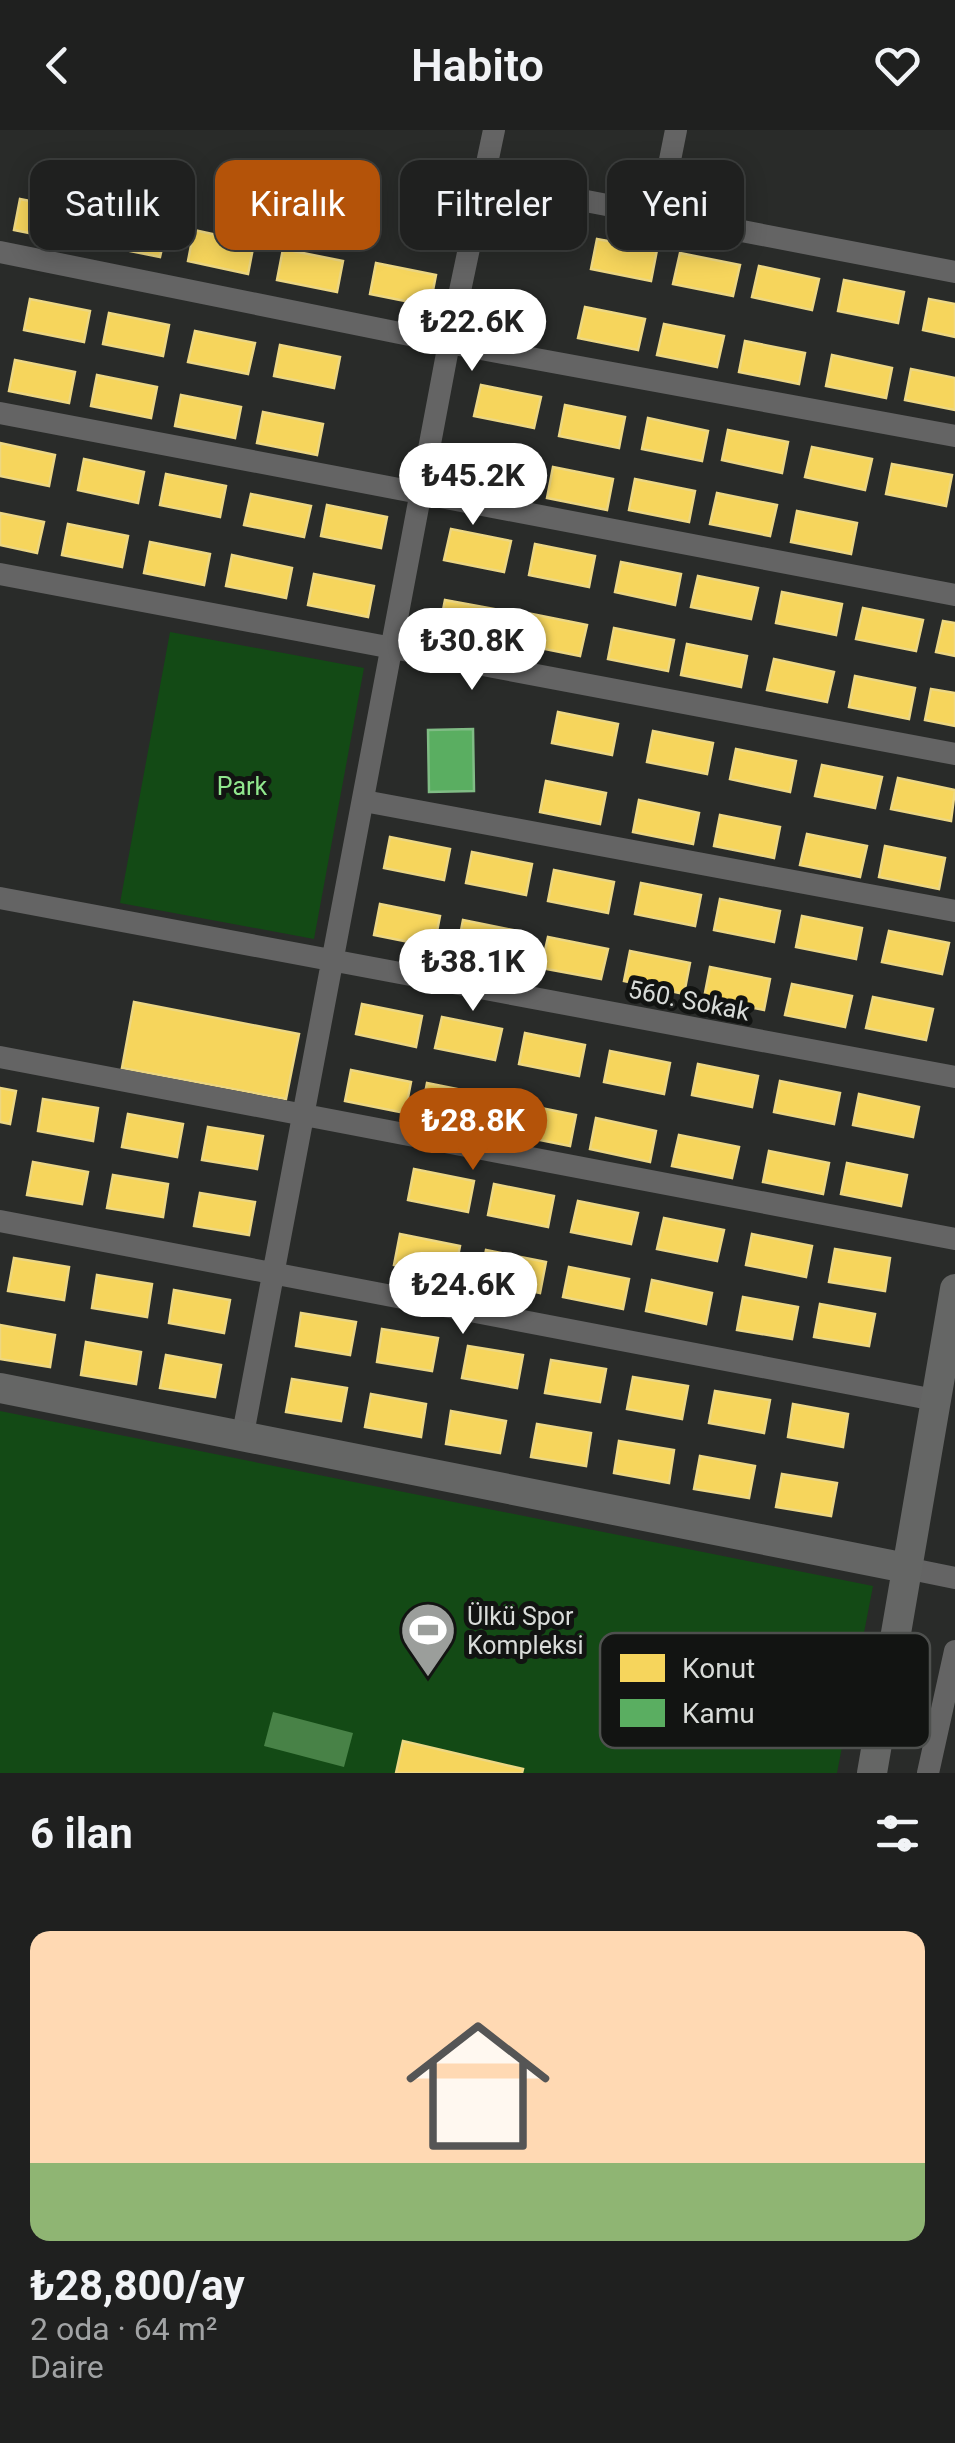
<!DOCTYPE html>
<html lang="tr">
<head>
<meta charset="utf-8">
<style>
  :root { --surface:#1f201f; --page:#272828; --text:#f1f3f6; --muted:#a1a3a4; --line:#3c3e3d; --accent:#b45309 }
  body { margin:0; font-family:Roboto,sans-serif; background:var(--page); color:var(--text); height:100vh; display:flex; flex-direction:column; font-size:38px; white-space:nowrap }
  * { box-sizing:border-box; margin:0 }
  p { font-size:32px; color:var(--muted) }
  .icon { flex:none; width:55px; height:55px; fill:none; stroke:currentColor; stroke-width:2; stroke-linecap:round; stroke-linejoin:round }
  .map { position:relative; height:1643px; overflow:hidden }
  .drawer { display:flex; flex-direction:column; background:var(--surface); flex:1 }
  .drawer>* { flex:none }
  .guide { position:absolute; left:30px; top:30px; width:895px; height:90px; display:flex; gap:20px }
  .price { position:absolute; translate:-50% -85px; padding:0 22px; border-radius:35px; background:#fff; color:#222; font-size:32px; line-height:65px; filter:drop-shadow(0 2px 5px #0008) }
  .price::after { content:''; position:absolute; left:50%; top:60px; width:30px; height:22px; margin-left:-15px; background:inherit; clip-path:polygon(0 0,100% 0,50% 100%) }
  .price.current { background:var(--accent); color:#fff }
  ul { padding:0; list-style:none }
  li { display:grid; align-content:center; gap:20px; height:530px; padding:0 30px }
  li span { display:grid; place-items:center; height:310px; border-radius:20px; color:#555 }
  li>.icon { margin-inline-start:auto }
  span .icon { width:180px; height:180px; fill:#fffc; stroke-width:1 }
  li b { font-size:42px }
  h2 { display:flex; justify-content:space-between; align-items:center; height:120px; padding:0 30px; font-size:42px }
  .chip { padding:0 35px; border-radius:20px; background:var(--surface); box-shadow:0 5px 25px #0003,0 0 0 2px var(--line); font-size:35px; line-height:90px }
  .chip.current { background:var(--accent); color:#fff }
  header { display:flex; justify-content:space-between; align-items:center; height:130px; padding:0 30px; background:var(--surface); font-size:45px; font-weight:600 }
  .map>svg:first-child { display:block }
</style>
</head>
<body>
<header><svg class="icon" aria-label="back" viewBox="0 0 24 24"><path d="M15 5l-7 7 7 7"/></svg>Habito<svg class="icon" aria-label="heart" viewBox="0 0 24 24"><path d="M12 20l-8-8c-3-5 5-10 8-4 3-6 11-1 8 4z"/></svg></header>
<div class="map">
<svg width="955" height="1643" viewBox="0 0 955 1643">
  <rect width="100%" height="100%" fill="#292b29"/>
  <path fill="#134a15" d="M 170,502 L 364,538 L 314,809 L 120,773 Z
    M 0,1281 L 873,1456 L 837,1643 L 0,1643 Z"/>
  <path fill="#488247" d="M 273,1582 L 353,1603 L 344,1637 L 264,1616 Z"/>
  <path fill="#f6d55c" stroke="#edd782" stroke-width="2.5" d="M 20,69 L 80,81 L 74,112 L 14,100 Z
    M 107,84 L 167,97 L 160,127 L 100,115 Z
    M 194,100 L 254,113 L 248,144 L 188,131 Z
    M 597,109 L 657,120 L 651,151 L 591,139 Z
    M 283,119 L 343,131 L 337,162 L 277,150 Z
    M 680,123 L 740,135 L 733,166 L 673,154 Z
    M 376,133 L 436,145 L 430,176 L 370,164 Z
    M 759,136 L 819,149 L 812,180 L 752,167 Z
    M 844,150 L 904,162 L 898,193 L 838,181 Z
    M 30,169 L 90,181 L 84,212 L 24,200 Z
    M 929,169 L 955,174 L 955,207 L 923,200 Z
    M 585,177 L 645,189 L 638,220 L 578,208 Z
    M 109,183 L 169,195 L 163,226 L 103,214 Z
    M 664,194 L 724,206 L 717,237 L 657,225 Z
    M 195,201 L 255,213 L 248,244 L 188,232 Z
    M 745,211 L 805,223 L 799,254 L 739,242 Z
    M 280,215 L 340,227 L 334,258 L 274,246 Z
    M 832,225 L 892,238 L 886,268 L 826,256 Z
    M 15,230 L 75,242 L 69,273 L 9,261 Z
    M 911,239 L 955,248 L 955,280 L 905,270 Z
    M 97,245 L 157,257 L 151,288 L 91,276 Z
    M 481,255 L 541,267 L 534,298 L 474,286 Z
    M 181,265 L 241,277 L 235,308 L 175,296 Z
    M 565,275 L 625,287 L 619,318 L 559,306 Z
    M 263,282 L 323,294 L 317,325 L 257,313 Z
    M 648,288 L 708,301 L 702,331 L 642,319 Z
    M 728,300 L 788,312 L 782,343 L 722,330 Z
    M 0,313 L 55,325 L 49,356 L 0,346 Z
    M 812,317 L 872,329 L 865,360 L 805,347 Z
    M 469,319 L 529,331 L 523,362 L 463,350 Z
    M 84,329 L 144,342 L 138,373 L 78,360 Z
    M 892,334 L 952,345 L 946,376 L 886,364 Z
    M 553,337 L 613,349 L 607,380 L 547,368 Z
    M 166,344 L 226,356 L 220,387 L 160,375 Z
    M 635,349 L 695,361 L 689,392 L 629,380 Z
    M 717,363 L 777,375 L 770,406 L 710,394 Z
    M 251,364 L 311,376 L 304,407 L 244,395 Z
    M 327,375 L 387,387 L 381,418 L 321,406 Z
    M 797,381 L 857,393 L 851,424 L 791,412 Z
    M 0,383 L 44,392 L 37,423 L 0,415 Z
    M 68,394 L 128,406 L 122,437 L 62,425 Z
    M 451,399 L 511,411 L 504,442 L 444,430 Z
    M 150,412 L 210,424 L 204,455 L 144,443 Z
    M 535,414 L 595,426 L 589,457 L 529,445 Z
    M 232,425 L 292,438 L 286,468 L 226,456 Z
    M 621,432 L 681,444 L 675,475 L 615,462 Z
    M 314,444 L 374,456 L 368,487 L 308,475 Z
    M 698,446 L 758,458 L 751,489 L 691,477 Z
    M 782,462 L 842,474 L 836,505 L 776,493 Z
    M 445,470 L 505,481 L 499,513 L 439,500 Z
    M 863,478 L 923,490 L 916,521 L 856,509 Z
    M 527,483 L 587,495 L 580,526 L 520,514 Z
    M 943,491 L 955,493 L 955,526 L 936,522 Z
    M 614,498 L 674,510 L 668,541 L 608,529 Z
    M 687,514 L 747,526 L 741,557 L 681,545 Z
    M 774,529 L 834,542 L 827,572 L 767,560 Z
    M 855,546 L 915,558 L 909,589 L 849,577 Z
    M 931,559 L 955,563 L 955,596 L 925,590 Z
    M 558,582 L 618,594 L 612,625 L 552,613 Z
    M 653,601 L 713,613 L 707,644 L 647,632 Z
    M 736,619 L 796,631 L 790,662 L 730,649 Z
    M 822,635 L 882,647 L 875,678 L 815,666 Z
    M 898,648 L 955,660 L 951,691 L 891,679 Z
    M 546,651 L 606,663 L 600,694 L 540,682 Z
    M 639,670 L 699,683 L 693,714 L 633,702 Z
    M 720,685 L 780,697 L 774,728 L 714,716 Z
    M 807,704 L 867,716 L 860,747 L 800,735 Z
    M 390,707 L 450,719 L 444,750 L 384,738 Z
    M 885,716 L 945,728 L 939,759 L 879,747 Z
    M 472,722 L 532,734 L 526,765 L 466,753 Z
    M 554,740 L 614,752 L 608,783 L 548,771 Z
    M 641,753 L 701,765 L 695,796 L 635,784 Z
    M 720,769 L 780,781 L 774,812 L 714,800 Z
    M 380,774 L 440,786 L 434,817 L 374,805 Z
    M 802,786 L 862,798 L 856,829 L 796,817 Z
    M 463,790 L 523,802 L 517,833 L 457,821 Z
    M 889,801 L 949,813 L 942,844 L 882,832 Z
    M 548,807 L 608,819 L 601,849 L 541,838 Z
    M 630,821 L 690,833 L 684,864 L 624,851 Z
    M 710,837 L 770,849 L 764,880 L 704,868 Z
    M 792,854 L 852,866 L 845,897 L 785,885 Z
    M 873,867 L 933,879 L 926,910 L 866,898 Z
    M 134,872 L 299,904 L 286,969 L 122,938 Z
    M 362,874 L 422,886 L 416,917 L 356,904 Z
    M 442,887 L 502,899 L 495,930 L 435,918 Z
    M 525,903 L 585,915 L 579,946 L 519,934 Z
    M 610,921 L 670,933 L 664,964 L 604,952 Z
    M 698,934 L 758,946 L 752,977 L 692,965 Z
    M 351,940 L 411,952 L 405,983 L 345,971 Z
    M 780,951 L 840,963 L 834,994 L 774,982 Z
    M 427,953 L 487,965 L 481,996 L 421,984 Z
    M 0,958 L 16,961 L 10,994 L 0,992 Z
    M 859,964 L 919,977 L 913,1007 L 853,995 Z
    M 43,969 L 98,978 L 93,1011 L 38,1001 Z
    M 516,973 L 576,985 L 570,1016 L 510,1004 Z
    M 128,984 L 183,994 L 177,1027 L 122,1017 Z
    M 596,988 L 656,1001 L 650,1032 L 590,1019 Z
    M 208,997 L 263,1006 L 257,1039 L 202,1030 Z
    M 679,1005 L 739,1017 L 732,1048 L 672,1036 Z
    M 769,1021 L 829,1033 L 823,1064 L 763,1052 Z
    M 33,1032 L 88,1042 L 82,1074 L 27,1065 Z
    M 847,1033 L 907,1045 L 901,1076 L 841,1064 Z
    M 414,1039 L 474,1051 L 468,1082 L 408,1070 Z
    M 113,1045 L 168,1054 L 163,1087 L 107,1078 Z
    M 494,1054 L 554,1066 L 548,1097 L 488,1085 Z
    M 200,1063 L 255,1072 L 249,1105 L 194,1096 Z
    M 578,1071 L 638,1083 L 631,1114 L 571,1102 Z
    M 664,1088 L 724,1100 L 717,1131 L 657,1119 Z
    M 400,1104 L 460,1116 L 454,1147 L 394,1135 Z
    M 752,1104 L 812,1116 L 806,1147 L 746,1135 Z
    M 835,1119 L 890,1128 L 885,1161 L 829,1152 Z
    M 486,1120 L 546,1132 L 540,1163 L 480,1151 Z
    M 14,1128 L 69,1137 L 64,1170 L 8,1161 Z
    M 569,1137 L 629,1149 L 623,1179 L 563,1167 Z
    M 97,1145 L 152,1154 L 147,1187 L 92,1178 Z
    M 652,1150 L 712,1163 L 706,1194 L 646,1181 Z
    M 174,1160 L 230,1170 L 224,1203 L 169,1193 Z
    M 743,1167 L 798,1177 L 792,1209 L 737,1200 Z
    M 820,1174 L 875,1184 L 869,1216 L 814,1207 Z
    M 301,1183 L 356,1192 L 350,1225 L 296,1216 Z
    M 0,1195 L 55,1205 L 50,1237 L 0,1229 Z
    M 382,1199 L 438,1208 L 432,1241 L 377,1232 Z
    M 86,1212 L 141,1222 L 136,1254 L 81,1245 Z
    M 468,1216 L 523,1225 L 517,1258 L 462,1248 Z
    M 166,1225 L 221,1235 L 215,1267 L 160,1258 Z
    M 551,1230 L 606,1239 L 600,1272 L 545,1263 Z
    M 633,1247 L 688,1256 L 682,1289 L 627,1279 Z
    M 292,1249 L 347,1258 L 341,1291 L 286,1282 Z
    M 715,1261 L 770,1270 L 764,1303 L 709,1293 Z
    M 371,1264 L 426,1274 L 421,1307 L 365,1297 Z
    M 793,1274 L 848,1284 L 843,1317 L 788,1307 Z
    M 451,1281 L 506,1291 L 500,1323 L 446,1314 Z
    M 537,1294 L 591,1303 L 586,1336 L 531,1327 Z
    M 619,1311 L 674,1320 L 669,1353 L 614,1343 Z
    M 700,1326 L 755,1336 L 749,1368 L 694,1359 Z
    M 782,1344 L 837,1353 L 831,1386 L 776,1377 Z
    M 403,1611 L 523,1639 L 522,1643 L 396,1643 Z"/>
  <path fill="#5aae61" stroke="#80bc85" stroke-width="2.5" d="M 473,599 L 474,661 L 429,662 L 428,600 Z"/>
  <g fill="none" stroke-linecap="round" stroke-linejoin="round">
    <path stroke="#646464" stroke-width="22" d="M 482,51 L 955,142
      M 659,85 L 676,0
      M 0,122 L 449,213 L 955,306
      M 0,283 L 955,465
      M 0,444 L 955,624
      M 364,671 L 955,781
      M 0,768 L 955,947
      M 0,927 L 955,1109
      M 0,1091 L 935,1270
      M 242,1309 L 449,213 L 494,0
      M 906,1438 L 955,1448
      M 928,1643 L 955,1521"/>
    <path stroke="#656665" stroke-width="30" d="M 0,1258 L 906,1438
      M 872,1643 L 955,1159"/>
  </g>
  <defs>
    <g id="stadium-pin" transform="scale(2.875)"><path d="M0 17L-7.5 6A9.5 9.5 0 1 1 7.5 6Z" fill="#9b9e9b" stroke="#121412"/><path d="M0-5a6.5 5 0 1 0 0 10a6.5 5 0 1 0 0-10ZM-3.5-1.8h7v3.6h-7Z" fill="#fff"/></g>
  </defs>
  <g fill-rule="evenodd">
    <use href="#stadium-pin" x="428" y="1500"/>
  </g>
  <g text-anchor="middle" stroke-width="10" stroke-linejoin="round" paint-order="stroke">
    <g font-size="25" fill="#91e78e" stroke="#121412">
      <text x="242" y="665">Park</text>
    </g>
    <g font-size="25" fill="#d9dcd9" stroke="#121412">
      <text transform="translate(689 870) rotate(11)" y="9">560. Sokak</text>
    </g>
    <g font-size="25" fill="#d9dcd9" stroke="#121412" text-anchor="start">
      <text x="467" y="1495">Ülkü Spor<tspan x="467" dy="29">Kompleksi</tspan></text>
    </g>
  </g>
  <rect x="600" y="1503" width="330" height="115" rx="15" fill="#121412" stroke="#4e504e" stroke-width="2.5"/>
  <rect x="620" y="1524" width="45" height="28" fill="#f6d55c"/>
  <rect x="620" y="1569" width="45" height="28" fill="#5aae61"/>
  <g font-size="28" fill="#d9dcd9">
    <text x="682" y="1548">Konut</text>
    <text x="682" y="1593">Kamu</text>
  </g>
</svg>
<b class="price" style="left:472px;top:244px">₺22.6K</b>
<b class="price" style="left:473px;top:398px">₺45.2K</b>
<b class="price" style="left:472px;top:563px">₺30.8K</b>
<b class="price" style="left:473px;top:884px">₺38.1K</b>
<b class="price current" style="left:473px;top:1043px">₺28.8K</b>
<b class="price" style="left:463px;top:1207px">₺24.6K</b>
<div class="guide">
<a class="chip">Satılık</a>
<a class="chip current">Kiralık</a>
<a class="chip">Filtreler</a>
<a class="chip">Yeni</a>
</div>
</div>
<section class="drawer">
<h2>6 ilan<svg class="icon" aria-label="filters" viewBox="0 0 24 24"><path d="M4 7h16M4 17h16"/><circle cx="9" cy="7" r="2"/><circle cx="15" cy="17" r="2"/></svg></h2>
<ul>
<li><span style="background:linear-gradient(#ffd9b3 75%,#8fb573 0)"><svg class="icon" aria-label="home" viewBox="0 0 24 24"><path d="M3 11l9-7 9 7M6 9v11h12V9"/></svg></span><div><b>₺28,800/ay</b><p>2 oda · 64 m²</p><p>Daire</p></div></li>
</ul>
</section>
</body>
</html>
